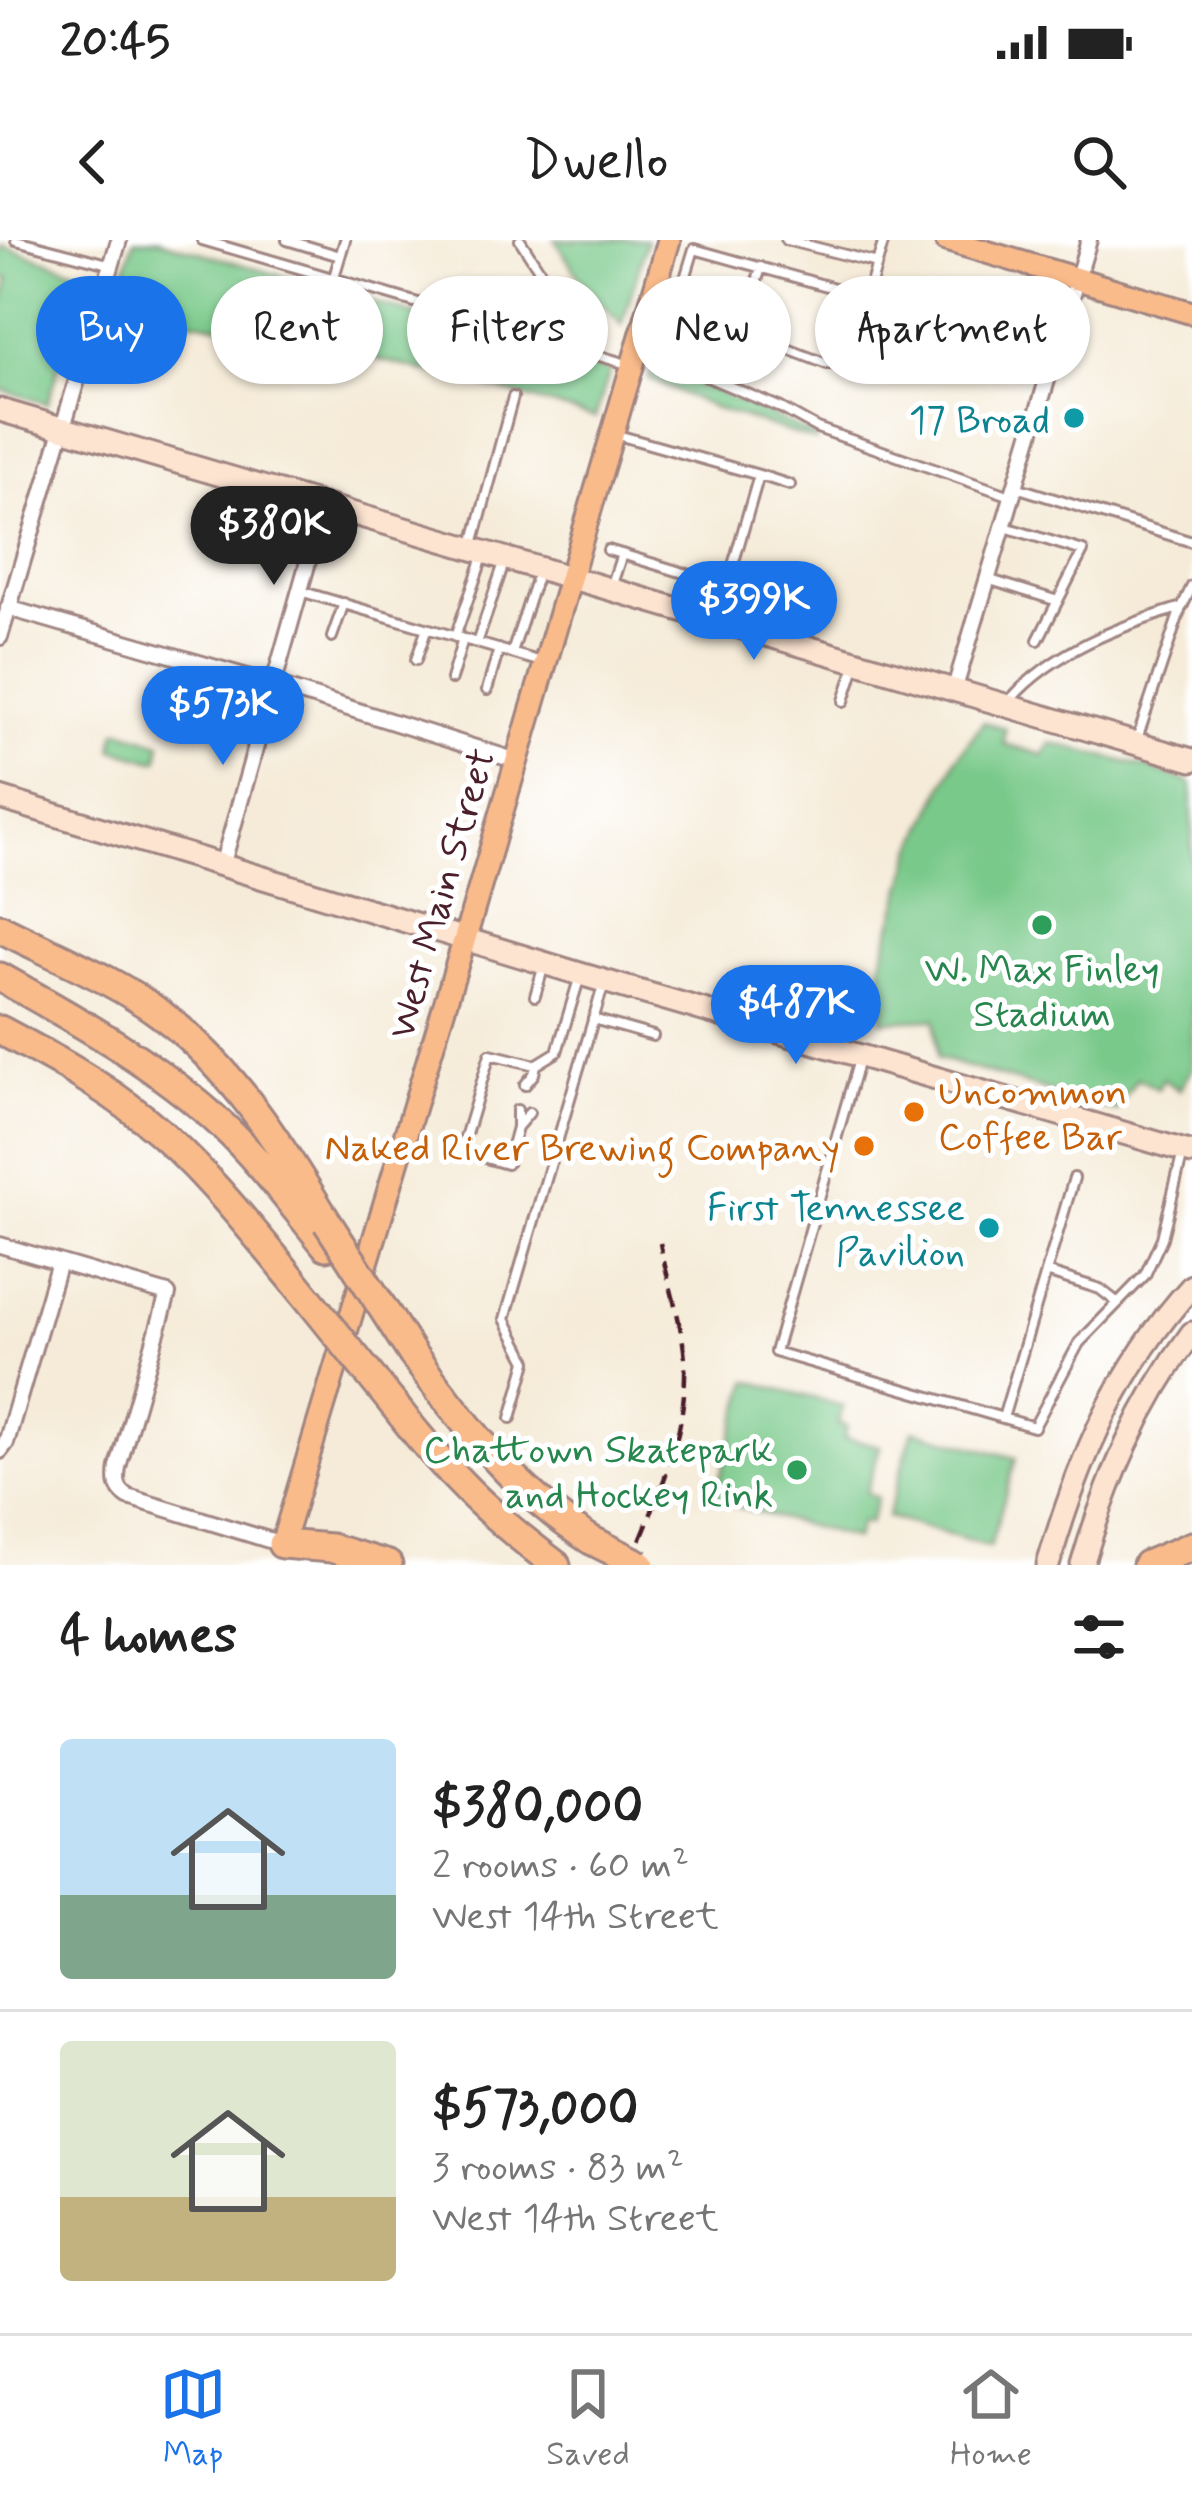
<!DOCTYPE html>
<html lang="en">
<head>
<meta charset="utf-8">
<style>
  :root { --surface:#fff; --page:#f6f6f6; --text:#222; --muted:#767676; --line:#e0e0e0; --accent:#1a73e8 }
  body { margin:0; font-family:Mynerve,sans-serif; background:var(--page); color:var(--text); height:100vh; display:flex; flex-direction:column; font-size:45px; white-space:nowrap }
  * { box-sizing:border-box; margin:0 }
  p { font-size:39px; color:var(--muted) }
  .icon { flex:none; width:66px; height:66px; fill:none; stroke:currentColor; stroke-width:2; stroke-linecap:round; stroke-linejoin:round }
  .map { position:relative; height:1325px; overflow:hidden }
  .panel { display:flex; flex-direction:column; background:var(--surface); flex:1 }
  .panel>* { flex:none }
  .guide { position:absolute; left:36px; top:36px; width:1122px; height:108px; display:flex; gap:24px }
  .price { position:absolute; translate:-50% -102px; padding:0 27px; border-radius:42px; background:var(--accent); color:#fff; font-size:39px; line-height:78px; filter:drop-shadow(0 3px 6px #0008) }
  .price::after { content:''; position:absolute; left:50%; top:72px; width:36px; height:27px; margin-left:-18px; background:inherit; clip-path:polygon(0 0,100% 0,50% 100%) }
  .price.on { background:#222; color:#fff }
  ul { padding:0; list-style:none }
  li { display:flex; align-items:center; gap:36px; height:300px; padding:0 60px }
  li+li { border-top:3px solid var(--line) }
  li span { display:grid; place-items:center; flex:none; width:336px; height:240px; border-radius:12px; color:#555 }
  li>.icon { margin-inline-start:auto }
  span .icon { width:144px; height:144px; fill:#fffc; stroke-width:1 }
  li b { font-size:51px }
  h2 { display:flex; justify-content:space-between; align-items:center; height:144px; padding:0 60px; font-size:51px }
  .chip { padding:0 42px; border-radius:54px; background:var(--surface); box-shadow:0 3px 9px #0004; font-size:42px; line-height:108px }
  .chip.on { background:var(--accent); color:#fff }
  .status { display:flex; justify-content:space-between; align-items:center; height:84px; padding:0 60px; background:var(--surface); direction:ltr }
  .status svg { height:33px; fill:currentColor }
  header { display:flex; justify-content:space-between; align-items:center; height:156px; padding:0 60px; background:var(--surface); font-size:54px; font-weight:600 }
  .menu { display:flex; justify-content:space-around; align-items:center; height:168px; border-top:3px solid var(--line); background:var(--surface); font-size:33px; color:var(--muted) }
  .menu a { display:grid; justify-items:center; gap:6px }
  .menu .on { color:var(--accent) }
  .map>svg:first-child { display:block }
</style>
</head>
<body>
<div class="status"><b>20:45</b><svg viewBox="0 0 49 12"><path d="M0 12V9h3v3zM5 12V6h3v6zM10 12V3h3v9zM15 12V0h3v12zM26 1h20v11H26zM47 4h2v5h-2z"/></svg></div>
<header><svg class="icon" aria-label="back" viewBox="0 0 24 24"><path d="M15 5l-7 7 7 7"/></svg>Dwello<svg class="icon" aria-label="search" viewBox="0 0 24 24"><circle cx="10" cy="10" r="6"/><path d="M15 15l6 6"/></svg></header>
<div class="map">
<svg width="1192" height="1325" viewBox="0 0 1192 1325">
  <rect width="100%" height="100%" fill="#fff"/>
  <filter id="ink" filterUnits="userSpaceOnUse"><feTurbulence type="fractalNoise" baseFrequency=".00833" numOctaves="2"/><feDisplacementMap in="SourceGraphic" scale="24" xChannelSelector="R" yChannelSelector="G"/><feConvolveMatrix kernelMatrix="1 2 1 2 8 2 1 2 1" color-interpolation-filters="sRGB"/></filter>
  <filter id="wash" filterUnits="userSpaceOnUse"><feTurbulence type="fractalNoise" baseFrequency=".004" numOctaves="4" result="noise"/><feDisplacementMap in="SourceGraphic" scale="48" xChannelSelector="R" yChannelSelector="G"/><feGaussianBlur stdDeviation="2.7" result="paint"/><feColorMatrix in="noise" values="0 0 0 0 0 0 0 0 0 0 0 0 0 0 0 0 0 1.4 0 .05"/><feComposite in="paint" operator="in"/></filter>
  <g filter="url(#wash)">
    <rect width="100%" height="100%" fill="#f5ebd8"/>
    <path fill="#79c98a" stroke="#62745a" stroke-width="3" d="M 134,0 L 158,0 L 610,131 L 595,178 L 500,150 L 308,102 L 114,66 Z
      M 555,0 L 647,0 L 622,85 L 585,46 Z
      M 3,6 L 87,34 L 47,164 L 0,149 L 0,70 L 9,39 L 0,36 L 0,16 Z
      M 654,128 L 677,133 L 815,196 L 816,201 L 717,169 L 649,139 Z
      M 983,482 L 1005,488 L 1004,504 L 1043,515 L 1051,503 L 1146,527 L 1187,541 L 1192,545 L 1192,828 L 1179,850 L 1163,839 L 1158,849 L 1137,838 L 1116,871 L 938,818 L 935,779 L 882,781 L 882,721 L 914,609 L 956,519 Z
      M 120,490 L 161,503 L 158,520 L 154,521 L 113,509 L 116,492 Z
      M 749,1141 L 843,1166 L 838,1184 L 847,1186 L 844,1198 L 880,1206 L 866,1253 L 877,1258 L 869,1284 L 860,1283 L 855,1299 L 713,1260 Z
      M 913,1190 L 1016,1218 L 990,1307 L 887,1277 Z"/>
  </g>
  <g filter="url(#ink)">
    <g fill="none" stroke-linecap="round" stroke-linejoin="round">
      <g stroke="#a08582" stroke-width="14">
        <path id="lane" d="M 16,0 L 112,25
          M 202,0 L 627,124
          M 287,0 L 340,16
          M 520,0 L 560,62 L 582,88 L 580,108
          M 786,0 L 877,23
          M 761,27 L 751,62 L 684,42 L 694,9 L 867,57 L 884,0
          M 334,37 L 345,0
          M 673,76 L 716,102 L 770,111 L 790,110 L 827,124 L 835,124 L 842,119 L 862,91
          M 638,111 L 667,120 L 673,76 L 655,70
          M 667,120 L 781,168 L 817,188 L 1011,256
          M 759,235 L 790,245
          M 1016,247 L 1192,302
          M 1005,287 L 1083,311 L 1038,400
          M 472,308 L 513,157
          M 608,310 L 727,346 L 759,235 L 614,194
          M 987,339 L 1058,361
          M 611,347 L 622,314
          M 300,351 L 545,423
          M 717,379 L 727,346
          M 332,397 L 344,363
          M 455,397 L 484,314
          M 477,403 L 505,320
          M 512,413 L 539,330
          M 416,420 L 427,388
          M 451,439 L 463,399
          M 487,450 L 499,409
          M 1010,460 C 1053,411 1120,386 1182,367 L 1192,346
          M 844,461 L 856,423
          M 1136,502 L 1181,368
          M 535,756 L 544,725
          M 593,779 L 653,796
          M 749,779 L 760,740
          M 860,816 L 775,1112 L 1034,1187 L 1079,1103 L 1145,1035 L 1162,998 L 1183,912
          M 525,845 L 534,834 L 536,825
          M 517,870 L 517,887 L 507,924 L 461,911 L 490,814 L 536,825 L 557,812 L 580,736
          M 518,886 L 529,873
          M 1046,1032 L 1100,1049 L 1118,1063
          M 511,1178 L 527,1121 L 505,1079 L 604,743
          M 1003,1178 L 1074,938"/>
      </g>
      <g stroke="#a08582" stroke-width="20">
        <path id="street" d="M 8,368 L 272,444 L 517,521
          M 0,397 L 119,0
          M 954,451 L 1089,0
          M 222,626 L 324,265
          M 0,1005 L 168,1054 L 118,1227 C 116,1241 116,1249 128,1257 L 282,1304
          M 0,1211 L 6,1203 L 59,1022"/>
      </g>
      <g stroke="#a08582" stroke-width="27">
        <path id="secondary" d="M 0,170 L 1192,520
          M 0,558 L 580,734 L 1192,913
          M 1048,1325 C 1079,1219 1117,1129 1192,1046
          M 1082,1325 C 1107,1241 1139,1164 1192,1093"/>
      </g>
      <g stroke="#a08582" stroke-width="27">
        <path id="primary" d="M 946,0 L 1192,73
          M 282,1304 L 465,698 L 669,0"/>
      </g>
      <g stroke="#a08582" stroke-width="33">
        <path id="highway" d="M 0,688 C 53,715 114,739 162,775 C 234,829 281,906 327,982
          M 0,737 C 77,780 158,825 223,886 C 261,922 293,966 326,1006
          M 0,790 C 49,816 100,843 143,878 C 201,925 247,984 294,1041
          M 413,1115 C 465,1185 516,1253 591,1300
          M 394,1165 C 445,1232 489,1275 556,1325
          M 282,1304 L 331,1308 L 388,1325
          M 1147,1325 L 1192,1306"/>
      </g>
      <use href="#lane" stroke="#fff" stroke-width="8"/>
      <use href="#street" stroke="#fff" stroke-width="14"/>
      <use href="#secondary" stroke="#fde4d1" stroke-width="21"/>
      <use href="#primary" stroke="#fabb8b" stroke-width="21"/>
      <use href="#highway" stroke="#fabb8b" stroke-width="27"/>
      <path stroke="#4a1f2b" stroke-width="4.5" stroke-dasharray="18 9" stroke-linecap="butt" d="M 630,1325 C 658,1254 687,1200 685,1121 C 683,1084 667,1041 660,1003"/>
      <g stroke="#a08582" stroke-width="33" stroke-linecap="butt">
        <path id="highway-bridge" d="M 327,982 L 413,1115
          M 294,1041 L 394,1165
          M 591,1300 L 641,1325"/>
      </g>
      <use href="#highway-bridge" stroke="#fabb8b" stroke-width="27"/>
    </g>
  </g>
  <g fill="#0f9aa8" stroke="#fff" stroke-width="4.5">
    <circle cx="1074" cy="178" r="12"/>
    <circle cx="989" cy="988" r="12"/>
  </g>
  <g fill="#2e9e5b" stroke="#fff" stroke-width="4.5">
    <circle cx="1042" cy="685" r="12"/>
    <circle cx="797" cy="1230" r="12"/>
  </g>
  <g fill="#e8710a" stroke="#fff" stroke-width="4.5">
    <circle cx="914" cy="872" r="12"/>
    <circle cx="864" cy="906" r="12"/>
  </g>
  <g text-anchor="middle" stroke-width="10" stroke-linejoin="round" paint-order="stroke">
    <g font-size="39" fill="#0d838f" stroke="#fff" text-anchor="end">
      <text x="1050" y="192">17 Broad</text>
      <text x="965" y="980">First Tennessee<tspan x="965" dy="45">Pavilion</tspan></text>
    </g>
    <g font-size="39" fill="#4a1f2b" stroke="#fff">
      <text transform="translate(440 653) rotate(-74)" y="14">West Main Street</text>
    </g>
    <g font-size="39" fill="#27864d" stroke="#fff">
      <text x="1042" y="741">W. Max Finley<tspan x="1042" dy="45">Stadium</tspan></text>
      <text x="773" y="1222" text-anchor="end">Chattown Skatepark<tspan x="773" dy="45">and Hockey Rink</tspan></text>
    </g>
    <g font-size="39" fill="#c56008" stroke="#fff" text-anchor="start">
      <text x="938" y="864">Uncommon<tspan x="938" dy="45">Coffee Bar</tspan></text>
      <text x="840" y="920" text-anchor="end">Naked River Brewing Company</text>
    </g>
  </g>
</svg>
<b class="price on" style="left:274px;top:348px">$380K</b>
<b class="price" style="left:754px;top:423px">$399K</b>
<b class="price" style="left:223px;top:528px">$573K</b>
<b class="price" style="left:796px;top:827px">$487K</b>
<div class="guide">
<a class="chip on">Buy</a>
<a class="chip">Rent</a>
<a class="chip">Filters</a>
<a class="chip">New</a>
<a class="chip">Apartment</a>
</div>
</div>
<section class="panel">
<h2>4 homes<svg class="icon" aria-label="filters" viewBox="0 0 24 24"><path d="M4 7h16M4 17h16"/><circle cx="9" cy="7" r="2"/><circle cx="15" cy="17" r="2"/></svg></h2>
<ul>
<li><span style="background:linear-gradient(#bfe0f5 65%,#7fa58c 0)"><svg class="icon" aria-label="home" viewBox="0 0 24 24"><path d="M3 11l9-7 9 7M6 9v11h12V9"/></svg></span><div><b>$380,000</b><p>2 rooms · 60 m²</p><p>West 14th Street</p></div></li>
<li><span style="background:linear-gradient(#dfe7d0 65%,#c2b280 0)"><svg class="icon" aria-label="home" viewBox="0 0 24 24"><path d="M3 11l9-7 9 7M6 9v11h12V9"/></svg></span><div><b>$573,000</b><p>3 rooms · 83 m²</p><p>West 14th Street</p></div></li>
</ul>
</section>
<nav class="menu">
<a class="on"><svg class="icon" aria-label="map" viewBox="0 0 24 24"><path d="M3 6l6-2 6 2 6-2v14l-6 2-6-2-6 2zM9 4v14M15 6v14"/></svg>Map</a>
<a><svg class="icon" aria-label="saved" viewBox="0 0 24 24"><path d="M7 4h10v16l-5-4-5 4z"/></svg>Saved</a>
<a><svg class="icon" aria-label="home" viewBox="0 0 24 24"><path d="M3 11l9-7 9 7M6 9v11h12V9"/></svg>Home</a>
</nav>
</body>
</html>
